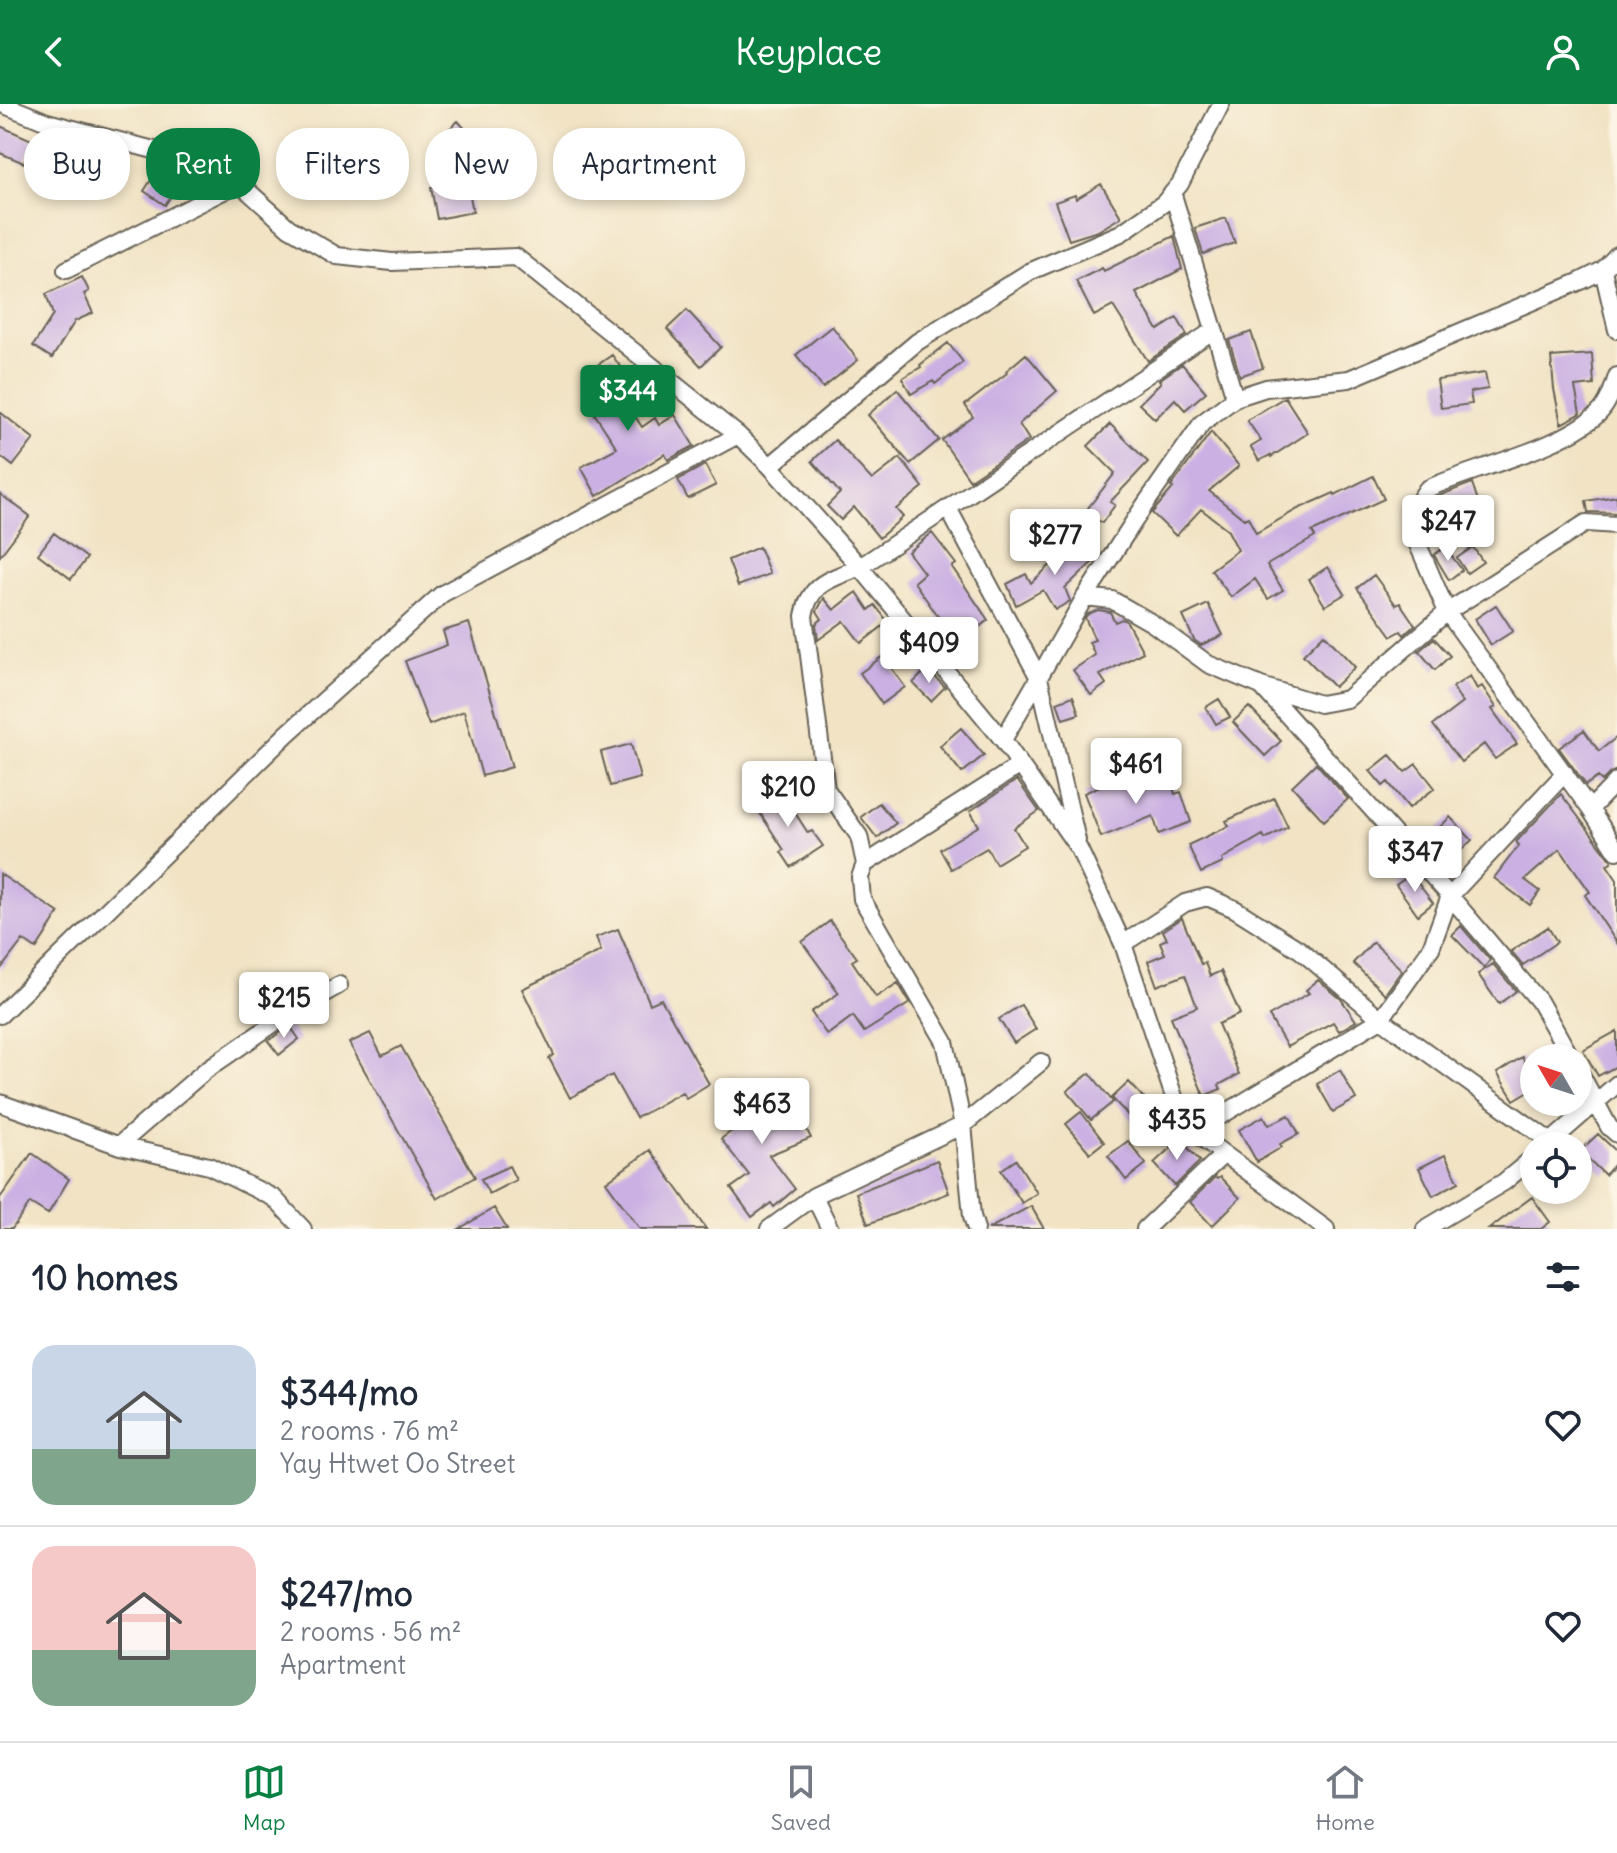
<!DOCTYPE html>
<html lang="en">
<head>
<meta charset="utf-8">
<style>
  :root { --surface:#fff; --page:#f6f6f7; --text:#1f2937; --muted:#747a83; --line:#e0e1e3; --accent:#0b8043 }
  body { margin:0; font-family:Delius,sans-serif; background:var(--page); color:var(--text); height:100vh; display:flex; flex-direction:column; font-size:30px; white-space:nowrap }
  * { box-sizing:border-box; margin:0 }
  p { font-size:26px; color:var(--muted) }
  .icon { flex:none; width:44px; height:44px; fill:none; stroke:currentColor; stroke-width:2; stroke-linecap:round; stroke-linejoin:round }
  .map { position:relative; height:1125px; overflow:hidden }
  .side { display:flex; flex-direction:column; background:var(--surface); flex:1 }
  .side>* { flex:none }
  .banner { position:absolute; left:24px; top:24px; width:800px; height:72px; display:flex; gap:16px }
  .needle { width:52px; rotate:309deg }
  .tools { position:absolute; left:1520px; top:940px; display:grid; gap:16px }
  .tools a { display:grid; place-items:center; width:72px; height:72px; border-radius:50%; background:var(--surface); box-shadow:0 4px 12px #0003; font-size:40px }
  .price { position:absolute; translate:-50% -68px; padding:0 18px; border-radius:8px; background:#fff; color:#222; font-size:26px; line-height:52px; filter:drop-shadow(0 2px 4px #0008) }
  .price::after { content:''; position:absolute; left:50%; top:48px; width:24px; height:18px; margin-left:-12px; background:inherit; clip-path:polygon(0 0,100% 0,50% 100%) }
  .price.current { background:var(--accent); color:#fff }
  ul { padding:0; list-style:none }
  li { display:flex; align-items:center; gap:24px; height:200px; padding:0 32px }
  li+li { border-top:2px solid var(--line) }
  li span { display:grid; place-items:center; flex:none; width:224px; height:160px; border-radius:24px; color:#555 }
  li>.icon { margin-inline-start:auto }
  span .icon { width:96px; height:96px; fill:#fffc; stroke-width:1 }
  li b { font-size:34px }
  h2 { display:flex; justify-content:space-between; align-items:center; height:96px; padding:0 32px; font-size:34px }
  .pill { padding:0 28px; border-radius:32px; background:var(--surface); box-shadow:0 4px 12px #0003; font-size:28px; line-height:72px }
  .pill.current { background:var(--accent); color:#fff }
  header { display:flex; justify-content:space-between; align-items:center; height:104px; padding:0 32px; background:var(--accent); color:#fff; font-size:36px; font-weight:600 }
  .tabs { display:flex; justify-content:space-around; align-items:center; height:112px; border-top:2px solid var(--line); background:var(--surface); font-size:22px; color:var(--muted) }
  .tabs a { display:grid; justify-items:center; gap:4px }
  .tabs .current { color:var(--accent) }
  .map>svg:first-child { display:block }
</style>
</head>
<body>
<header><svg class="icon" aria-label="back" viewBox="0 0 24 24"><path d="M15 5l-7 7 7 7"/></svg>Keyplace<svg class="icon" aria-label="person" viewBox="0 0 24 24"><circle cx="12" cy="8" r="4"/><path d="M4 21q1-7 8-7t8 7"/></svg></header>
<div class="map">
<svg width="1617" height="1125" viewBox="0 0 1617 1125">
  <rect width="100%" height="100%" fill="#fcf5e5"/>
  <filter id="ink" filterUnits="userSpaceOnUse"><feTurbulence type="fractalNoise" baseFrequency=".0125" numOctaves="2"/><feDisplacementMap in="SourceGraphic" scale="16" xChannelSelector="R" yChannelSelector="G"/><feConvolveMatrix kernelMatrix="1 2 1 2 8 2 1 2 1" color-interpolation-filters="sRGB"/></filter>
  <filter id="wash" filterUnits="userSpaceOnUse"><feTurbulence type="fractalNoise" baseFrequency=".006" numOctaves="4" result="noise"/><feDisplacementMap in="SourceGraphic" scale="32" xChannelSelector="R" yChannelSelector="G"/><feGaussianBlur stdDeviation="1.8" result="paint"/><feColorMatrix in="noise" values="0 0 0 0 0 0 0 0 0 0 0 0 0 0 0 0 0 1.4 0 .05"/><feComposite in="paint" operator="in"/></filter>
  <g filter="url(#wash)">
    <rect width="100%" height="100%" fill="#f1e3c4"/>
    <g id="blocks">
      <path fill="#cbb1e3" d="M 458,17 L 477,38 L 463,52 L 443,31 Z
        M 0,22 L 34,37 L 24,59 L 0,49 Z
        M 157,67 L 178,81 L 165,101 L 144,87 Z
        M 467,76 L 473,108 L 437,115 L 431,83 Z
        M 1101,80 L 1121,113 L 1098,127 L 1069,136 L 1055,98 L 1075,91 L 1076,95 Z
        M 1226,114 L 1235,139 L 1203,150 L 1195,124 Z
        M 1174,132 L 1182,165 L 1136,189 L 1158,226 L 1177,214 L 1187,231 L 1148,257 L 1113,202 L 1094,212 L 1076,177 L 1102,164 L 1104,167 Z
        M 82,173 L 89,187 L 84,190 L 93,209 L 75,217 L 52,254 L 33,242 L 53,211 L 46,190 Z
        M 687,206 L 721,243 L 701,262 L 667,225 Z
        M 832,222 L 858,256 L 823,284 L 796,251 Z
        M 1251,228 L 1263,264 L 1240,272 L 1229,236 Z
        M 948,239 L 963,258 L 935,280 L 933,277 L 911,290 L 902,274 L 921,263 L 920,261 Z
        M 1026,250 L 1057,287 L 1019,320 L 1029,336 L 970,376 L 942,336 L 973,313 L 965,301 L 1007,269 L 1006,267 Z
        M 1592,250 L 1594,281 L 1575,283 L 1580,310 L 1561,320 L 1554,285 L 1551,253 Z
        M 612,251 L 631,278 L 618,286 L 642,323 L 655,314 L 659,321 L 675,311 L 694,342 L 668,356 L 665,350 L 597,392 L 581,363 L 617,344 L 594,309 L 606,300 L 586,269 Z
        M 1182,260 L 1206,288 L 1185,306 L 1175,295 L 1155,315 L 1139,300 L 1161,278 L 1159,276 Z
        M 1485,269 L 1488,285 L 1470,288 L 1472,300 L 1441,304 L 1437,276 Z
        M 897,285 L 939,336 L 910,360 L 868,311 Z
        M 1285,293 L 1308,329 L 1271,353 L 1270,351 L 1259,357 L 1251,343 L 1261,337 L 1247,316 Z
        M 0,308 L 34,335 L 13,362 L 0,352 Z
        M 1110,320 L 1148,358 L 1110,398 L 1115,401 L 1102,419 L 1085,408 L 1115,369 L 1088,342 Z
        M 1211,328 L 1239,362 L 1209,387 L 1244,415 L 1248,413 L 1256,429 L 1298,405 L 1334,389 L 1335,391 L 1373,372 L 1384,395 L 1312,428 L 1315,433 L 1267,461 L 1283,486 L 1268,495 L 1255,475 L 1231,493 L 1211,466 L 1238,446 L 1227,425 L 1201,405 L 1176,432 L 1152,409 L 1173,384 L 1171,383 Z
        M 835,336 L 872,376 L 900,354 L 923,383 L 896,405 L 903,413 L 879,434 L 854,403 L 841,416 L 827,402 L 840,389 L 812,357 Z
        M 705,361 L 716,381 L 688,395 L 678,376 Z
        M 1472,379 L 1479,400 L 1442,412 L 1436,393 Z
        M 0,390 L 30,412 L 0,452 Z
        M 1617,392 L 1617,409 L 1588,408 L 1586,397 Z
        M 54,429 L 87,454 L 71,475 L 38,450 Z
        M 932,429 L 956,460 L 952,463 L 988,516 L 952,545 L 937,526 L 944,521 L 914,478 L 924,469 L 908,448 Z
        M 1080,434 L 1098,453 L 1065,484 L 1070,497 L 1055,506 L 1043,486 L 1016,501 L 1007,480 L 1026,470 L 1031,479 Z
        M 759,443 L 770,470 L 738,482 L 728,456 Z
        M 1445,443 L 1462,466 L 1449,476 L 1434,451 Z
        M 1473,443 L 1483,458 L 1467,469 L 1457,454 Z
        M 1328,463 L 1345,490 L 1325,502 L 1309,475 Z
        M 1374,471 L 1396,501 L 1400,499 L 1415,521 L 1404,531 L 1401,527 L 1392,532 L 1357,484 Z
        M 857,488 L 869,506 L 875,501 L 888,518 L 861,539 L 844,517 L 818,536 L 816,520 L 822,515 L 817,507 L 824,494 L 834,506 Z
        M 1208,500 L 1223,531 L 1201,541 L 1194,536 L 1183,512 Z
        M 1496,501 L 1513,527 L 1491,541 L 1475,515 Z
        M 1098,506 L 1110,508 L 1115,518 L 1122,515 L 1127,518 L 1143,548 L 1100,571 L 1106,580 L 1091,591 L 1073,566 L 1095,551 L 1089,538 L 1095,536 L 1085,514 L 1088,510 Z
        M 469,519 L 512,663 L 482,672 L 464,607 L 429,621 L 405,557 L 447,541 L 443,527 Z
        M 1324,530 L 1355,563 L 1334,583 L 1303,551 Z
        M 1434,534 L 1450,552 L 1435,566 L 1419,547 Z
        M 883,552 L 905,583 L 882,600 L 860,569 Z
        M 927,565 L 945,583 L 931,597 L 913,579 Z
        M 1470,572 L 1477,585 L 1482,582 L 1496,603 L 1492,605 L 1517,640 L 1495,655 L 1484,640 L 1461,658 L 1433,621 L 1462,599 L 1453,583 Z
        M 1073,592 L 1079,610 L 1063,615 L 1057,598 Z
        M 1219,595 L 1230,613 L 1216,620 L 1206,603 Z
        M 1249,603 L 1281,637 L 1265,652 L 1233,618 Z
        M 961,624 L 984,651 L 962,669 L 940,642 Z
        M 1584,626 L 1599,647 L 1617,633 L 1617,666 L 1610,669 L 1602,677 L 1598,673 L 1586,681 L 1559,644 Z
        M 631,640 L 640,674 L 610,682 L 601,648 Z
        M 1390,651 L 1405,668 L 1416,660 L 1435,684 L 1409,704 L 1388,678 L 1383,682 L 1370,667 Z
        M 1316,659 L 1348,695 L 1324,717 L 1292,682 Z
        M 1126,670 L 1133,688 L 1170,674 L 1175,690 L 1181,688 L 1191,718 L 1159,730 L 1153,712 L 1101,733 L 1084,689 Z
        M 1017,676 L 1039,707 L 1014,724 L 1025,742 L 996,760 L 987,744 L 951,765 L 940,745 L 979,722 L 970,707 Z
        M 781,687 L 808,729 L 812,727 L 823,742 L 791,763 L 781,748 L 784,746 L 756,703 Z
        M 1561,690 L 1612,757 L 1607,761 L 1617,776 L 1617,839 L 1585,791 L 1590,788 L 1560,745 L 1525,776 L 1540,787 L 1530,801 L 1494,774 L 1519,741 L 1516,738 Z
        M 1274,694 L 1288,723 L 1265,735 L 1263,731 L 1222,755 L 1223,759 L 1201,769 L 1188,741 L 1229,722 L 1226,717 Z
        M 879,699 L 896,719 L 877,734 L 861,713 Z
        M 1450,713 L 1472,736 L 1453,754 L 1431,732 Z
        M 0,770 L 59,809 L 36,845 L 23,836 L 0,866 Z
        M 1411,770 L 1433,799 L 1418,811 L 1396,781 Z
        M 1182,814 L 1201,860 L 1205,859 L 1210,872 L 1221,867 L 1240,910 L 1218,920 L 1239,970 L 1219,981 L 1221,985 L 1204,992 L 1171,913 L 1197,903 L 1185,871 L 1157,882 L 1148,857 L 1165,850 L 1160,838 L 1167,835 L 1163,827 Z
        M 830,817 L 857,854 L 852,857 L 876,893 L 898,879 L 910,899 L 864,928 L 853,912 L 827,931 L 811,908 L 839,889 L 802,838 Z
        M 1461,822 L 1490,856 L 1484,864 L 1452,831 Z
        M 1548,823 L 1557,838 L 1523,861 L 1511,847 Z
        M 618,825 L 650,900 L 661,895 L 709,980 L 686,994 L 682,988 L 636,1014 L 612,971 L 570,994 L 549,954 L 554,951 L 522,885 L 601,847 L 596,833 Z
        M 1373,838 L 1402,866 L 1385,890 L 1353,859 Z
        M 1493,860 L 1516,887 L 1499,900 L 1478,870 Z
        M 1318,876 L 1341,895 L 1356,917 L 1339,927 L 1333,918 L 1287,943 L 1269,912 L 1309,889 L 1306,886 Z
        M 270,882 L 276,897 L 262,903 L 256,888 Z
        M 1021,901 L 1036,925 L 1014,939 L 999,915 Z
        M 290,922 L 299,935 L 279,951 L 268,937 Z
        M 1617,927 L 1617,962 L 1598,972 L 1583,946 Z
        M 370,929 L 382,952 L 401,942 L 475,1073 L 437,1095 L 349,939 Z
        M 1522,953 L 1525,959 L 1534,953 L 1534,984 L 1514,996 L 1497,969 Z
        M 1340,966 L 1356,995 L 1333,1008 L 1317,980 Z
        M 1090,969 L 1113,998 L 1091,1016 L 1067,987 Z
        M 1129,978 L 1153,1004 L 1136,1020 L 1112,994 Z
        M 734,981 L 746,1008 L 787,987 L 811,1034 L 769,1051 L 795,1085 L 774,1103 L 771,1099 L 752,1113 L 731,1084 L 749,1071 L 721,1035 L 733,1026 L 717,988 Z
        M 1081,1008 L 1104,1038 L 1090,1049 L 1066,1020 Z
        M 1289,1011 L 1299,1030 L 1280,1040 L 1282,1043 L 1257,1058 L 1239,1026 L 1264,1012 L 1269,1021 Z
        M 1598,1030 L 1617,1048 L 1617,1058 L 1605,1071 L 1580,1047 Z
        M 1180,1035 L 1200,1057 L 1175,1082 L 1154,1059 Z
        M 1128,1037 L 1146,1060 L 1126,1076 L 1108,1052 Z
        M 650,1046 L 706,1125 L 640,1125 L 606,1078 Z
        M 32,1049 L 69,1075 L 48,1110 L 30,1099 L 12,1125 L 0,1125 L 0,1094 Z
        M 1445,1051 L 1459,1078 L 1433,1092 L 1419,1064 Z
        M 937,1056 L 949,1089 L 868,1120 L 856,1089 Z
        M 1016,1056 L 1037,1089 L 1022,1099 L 1001,1066 Z
        M 509,1062 L 516,1076 L 489,1090 L 481,1075 Z
        M 1215,1073 L 1217,1075 L 1220,1073 L 1240,1094 L 1212,1122 L 1190,1098 Z
        M 1532,1093 L 1550,1118 L 1541,1125 L 1489,1125 Z
        M 1031,1102 L 1044,1125 L 988,1125 Z
        M 494,1104 L 507,1125 L 459,1125 Z"/>
    </g>
  </g>
  <g filter="url(#ink)">
    <use href="#blocks" fill-opacity="0" stroke="#676257" stroke-width="2"/>
    <g fill="none" stroke-linecap="round" stroke-linejoin="round">
      <g stroke="#676257" stroke-width="20">
        <path id="street" d="M 2,0 L 47,18 L 188,55 L 239,79 L 289,124 L 337,152 L 392,158 L 516,153 L 738,331 L 770,362 L 860,463 L 1003,636 L 1079,745 L 1123,840 L 1176,999 L 1194,1028 L 1326,1125
          M 1173,91 L 1235,294
          M 66,166 L 239,79
          M 1603,166 L 1617,226
          M 1617,272 C 1613,285 1608,301 1598,310 C 1559,346 1477,362 1427,385 L 1415,403 L 1413,429 L 1447,508 L 1590,705 L 1617,747
          M 770,362 L 917,238 L 1029,168 L 1121,129 L 1164,99 L 1180,80 L 1221,0
          M 948,404 L 1039,574 L 1077,736
          M 1085,493 L 1112,496 L 1152,519 L 1208,560 L 1261,582 L 1320,600 L 1347,595 L 1447,508 L 1586,419 L 1617,421
          M 1262,583 L 1450,792 L 1539,897 L 1571,954
          M 1003,636 L 1085,493 L 1144,402 L 1202,319 L 1235,294 L 1266,284 L 1349,275 L 1581,177 L 1603,166 L 1617,151
          M 1590,705 L 1617,677
          M 865,760 L 1020,661
          M 1123,840 L 1185,799 L 1207,793 L 1235,805 L 1300,846 L 1381,915 L 1551,1038
          M 0,911 L 287,630 L 442,490 L 738,331
          M 1578,965 L 1609,1023 L 1617,1030
          M 0,999 L 120,1042 L 209,1062 L 274,1094 L 303,1125
          M 1194,1028 L 1381,915 L 1431,844 L 1450,792 L 1565,669
          M 119,1041 L 206,966 L 286,911 L 339,881
          M 1546,1042 L 1617,980
          M 814,1092 L 830,1125
          M 769,1125 L 814,1092 L 963,1021 L 1041,958
          M 976,1125 L 972,1112 L 963,1021 L 945,938 L 862,795 L 860,773 L 865,760 L 859,732 L 826,685 L 804,512 C 810,477 831,476 860,463 L 1214,226
          M 1145,1125 L 1224,1050
          M 1425,1125 L 1504,1078 L 1534,1053"/>
      </g>
      <use href="#street" stroke="#fff" stroke-width="16"/>
    </g>
  </g>
</svg>
<div class="tools">
<a><svg class="needle" viewBox="-14 -14 28 28"><path d="M0-13l5 13h-10z" fill="#e53935"/><path d="M0 13l5-13h-10z" fill="#747a83"/></svg></a>
<a><svg class="icon" aria-label="locate" viewBox="0 0 24 24"><circle cx="12" cy="12" r="6"/><path d="M12 2v4M12 18v4M2 12h4M18 12h4"/></svg></a>
</div>
<b class="price current" style="left:628px;top:329px">$344</b>
<b class="price" style="left:1448px;top:459px">$247</b>
<b class="price" style="left:1055px;top:473px">$277</b>
<b class="price" style="left:929px;top:581px">$409</b>
<b class="price" style="left:1136px;top:702px">$461</b>
<b class="price" style="left:788px;top:725px">$210</b>
<b class="price" style="left:1415px;top:790px">$347</b>
<b class="price" style="left:284px;top:936px">$215</b>
<b class="price" style="left:762px;top:1042px">$463</b>
<b class="price" style="left:1177px;top:1058px">$435</b>
<div class="banner">
<a class="pill">Buy</a>
<a class="pill current">Rent</a>
<a class="pill">Filters</a>
<a class="pill">New</a>
<a class="pill">Apartment</a>
</div>
</div>
<section class="side">
<h2>10 homes<svg class="icon" aria-label="filters" viewBox="0 0 24 24"><path d="M4 7h16M4 17h16"/><circle cx="9" cy="7" r="2"/><circle cx="15" cy="17" r="2"/></svg></h2>
<ul>
<li><span style="background:linear-gradient(#c9d6e8 65%,#7fa58c 0)"><svg class="icon" aria-label="home" viewBox="0 0 24 24"><path d="M3 11l9-7 9 7M6 9v11h12V9"/></svg></span><div><b>$344/mo</b><p>2 rooms · 76 m²</p><p>Yay Htwet Oo Street</p></div><svg class="icon" aria-label="heart" viewBox="0 0 24 24"><path d="M12 20l-8-8c-3-5 5-10 8-4 3-6 11-1 8 4z"/></svg></li>
<li><span style="background:linear-gradient(#f6c9c9 65%,#7fa58c 0)"><svg class="icon" aria-label="home" viewBox="0 0 24 24"><path d="M3 11l9-7 9 7M6 9v11h12V9"/></svg></span><div><b>$247/mo</b><p>2 rooms · 56 m²</p><p>Apartment</p></div><svg class="icon" aria-label="heart" viewBox="0 0 24 24"><path d="M12 20l-8-8c-3-5 5-10 8-4 3-6 11-1 8 4z"/></svg></li>
</ul>
</section>
<nav class="tabs">
<a class="current"><svg class="icon" aria-label="map" viewBox="0 0 24 24"><path d="M3 6l6-2 6 2 6-2v14l-6 2-6-2-6 2zM9 4v14M15 6v14"/></svg>Map</a>
<a><svg class="icon" aria-label="saved" viewBox="0 0 24 24"><path d="M7 4h10v16l-5-4-5 4z"/></svg>Saved</a>
<a><svg class="icon" aria-label="home" viewBox="0 0 24 24"><path d="M3 11l9-7 9 7M6 9v11h12V9"/></svg>Home</a>
</nav>
</body>
</html>
